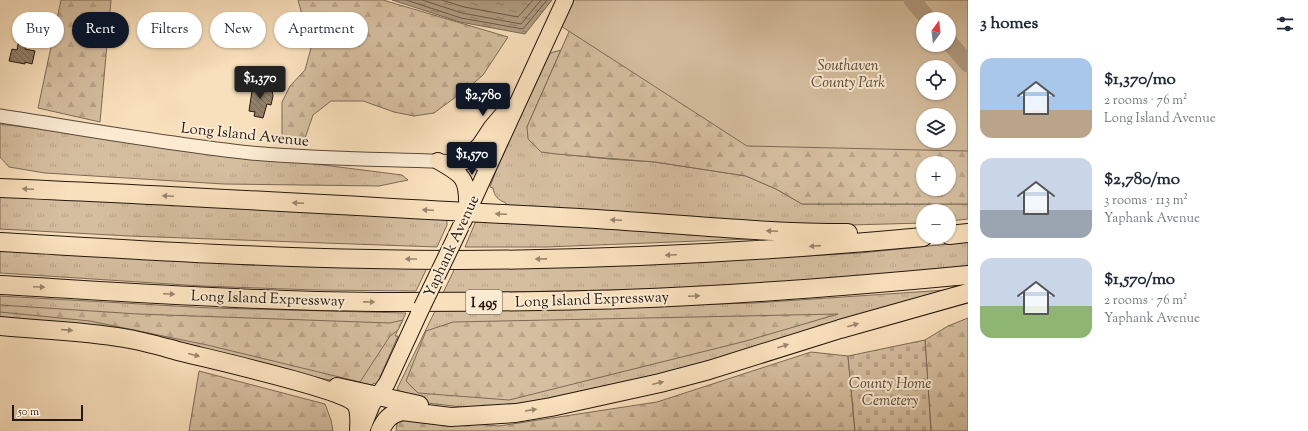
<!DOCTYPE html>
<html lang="en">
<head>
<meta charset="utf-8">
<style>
  :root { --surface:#fff; --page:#f6f6f7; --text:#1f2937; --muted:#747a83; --accent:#111827 }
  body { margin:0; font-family:"Sorts Mill Goudy",serif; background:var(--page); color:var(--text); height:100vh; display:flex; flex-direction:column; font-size:15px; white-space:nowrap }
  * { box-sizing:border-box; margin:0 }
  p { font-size:13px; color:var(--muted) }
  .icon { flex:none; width:22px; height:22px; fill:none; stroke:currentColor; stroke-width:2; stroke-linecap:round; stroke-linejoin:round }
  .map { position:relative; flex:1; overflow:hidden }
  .details { display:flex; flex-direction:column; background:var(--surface); width:340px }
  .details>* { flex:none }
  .top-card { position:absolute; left:12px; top:12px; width:380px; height:36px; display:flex; gap:8px }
  .needle { width:26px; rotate:15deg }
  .tools { position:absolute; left:916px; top:12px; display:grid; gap:8px }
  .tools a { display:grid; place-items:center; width:40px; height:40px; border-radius:50%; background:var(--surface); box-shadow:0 1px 3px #0004; font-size:20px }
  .scale { position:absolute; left:12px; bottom:10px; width:71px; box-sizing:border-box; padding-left:4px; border:2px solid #25170f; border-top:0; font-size:11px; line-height:14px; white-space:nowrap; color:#25170f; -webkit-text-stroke:3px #fbebd3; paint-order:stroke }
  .price { position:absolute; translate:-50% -34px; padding:0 9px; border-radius:4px; background:var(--accent); color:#fff; font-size:13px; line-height:26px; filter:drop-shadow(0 1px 2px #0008) }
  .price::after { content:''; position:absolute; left:50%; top:24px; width:12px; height:9px; margin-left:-6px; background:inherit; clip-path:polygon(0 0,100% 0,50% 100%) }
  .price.active { background:#222; color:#fff }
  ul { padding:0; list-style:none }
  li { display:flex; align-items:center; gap:12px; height:100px; padding:0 12px }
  li span { display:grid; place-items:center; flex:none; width:112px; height:80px; border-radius:12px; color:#555 }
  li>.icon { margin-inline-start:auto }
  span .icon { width:48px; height:48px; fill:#fffc; stroke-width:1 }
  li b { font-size:17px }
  h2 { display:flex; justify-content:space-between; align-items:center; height:48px; padding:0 12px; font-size:17px }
  .chip { padding:0 14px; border-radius:18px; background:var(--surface); box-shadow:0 1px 3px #0004; font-size:14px; line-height:36px }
  .chip.active { background:var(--accent); color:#fff }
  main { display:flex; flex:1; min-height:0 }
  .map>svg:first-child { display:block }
</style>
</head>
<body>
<main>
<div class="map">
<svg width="968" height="431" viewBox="0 0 968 431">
  <defs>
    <pattern id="grass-tufts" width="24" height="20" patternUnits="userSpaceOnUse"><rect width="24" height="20" fill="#d5be9f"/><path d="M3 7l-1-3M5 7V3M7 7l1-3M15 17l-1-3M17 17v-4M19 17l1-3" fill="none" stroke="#b7a388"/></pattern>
    <pattern id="forest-firs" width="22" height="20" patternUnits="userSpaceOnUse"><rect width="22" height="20" fill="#d5be9f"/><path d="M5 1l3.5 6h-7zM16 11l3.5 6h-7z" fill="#b7a388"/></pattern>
    <pattern id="cemetery-stones" width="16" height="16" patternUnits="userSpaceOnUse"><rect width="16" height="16" fill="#d5be9f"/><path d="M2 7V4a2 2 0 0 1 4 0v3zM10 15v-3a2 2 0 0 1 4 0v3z" fill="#b7a388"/></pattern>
    <pattern id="water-ripples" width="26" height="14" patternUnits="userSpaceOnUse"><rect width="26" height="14" fill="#b19c81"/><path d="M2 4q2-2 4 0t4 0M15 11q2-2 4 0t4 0" fill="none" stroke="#907e68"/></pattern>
    <pattern id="building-back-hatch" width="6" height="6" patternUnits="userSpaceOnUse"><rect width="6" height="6" fill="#938069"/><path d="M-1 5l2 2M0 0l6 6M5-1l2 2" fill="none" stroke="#786855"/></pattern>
  </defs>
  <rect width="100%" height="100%" fill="#f9e0bc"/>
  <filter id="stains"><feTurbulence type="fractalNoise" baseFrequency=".005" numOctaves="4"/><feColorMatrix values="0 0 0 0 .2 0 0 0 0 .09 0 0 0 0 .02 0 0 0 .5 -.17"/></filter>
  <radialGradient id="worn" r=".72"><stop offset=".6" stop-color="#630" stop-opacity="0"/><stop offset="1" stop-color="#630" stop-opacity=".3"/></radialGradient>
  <path fill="url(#grass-tufts)" stroke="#7d6a57" d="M 561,50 L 527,127 L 541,152 L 609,159 L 655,162 L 746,176 L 776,189 L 802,204 L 968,204 L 968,219 L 949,221 L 949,211 L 923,211 L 923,223 L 850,225 L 783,223 L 506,206 L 506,203 C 498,200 494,196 493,188 L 490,187 L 497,168 L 550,53 Z
    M 0,124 L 402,175 L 408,180 L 379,186 L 224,184 L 45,173 L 9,167 L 0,157 Z
    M 0,193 L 442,217 L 447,221 L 447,225 L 437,247 L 129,236 L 0,229 Z
    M 480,220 L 750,233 L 749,239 L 546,247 L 465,247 L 475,223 Z
    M 968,242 L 968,266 L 860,278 L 674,289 L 443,293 L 455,268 L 676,263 L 860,253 Z
    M 0,250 L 427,268 L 416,291 L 315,290 L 201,286 L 0,273 Z
    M 961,289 L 669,372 L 534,402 L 470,408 L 419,402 L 400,393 L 399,390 L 397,389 L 435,311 L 754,303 Z
    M 0,296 L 211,308 L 406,313 L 395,336 L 398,336 L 377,384 L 374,383 C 368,391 335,381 325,379 C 218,355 108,339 0,320 Z"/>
  <path fill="url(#forest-firs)" stroke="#7d6a57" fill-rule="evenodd" d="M 61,0 L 111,0 L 100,122 L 38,108 Z
    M 298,0 L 383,0 L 508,37 L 483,75 L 468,88 L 434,113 L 414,116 L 394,112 L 363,101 L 331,101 L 313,115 L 303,144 L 282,138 L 282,102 L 290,86 L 305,70 L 311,48 Z
    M 583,0 L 923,45 L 968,82 L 968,204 L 802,204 L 776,189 L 746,176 L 655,162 L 556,154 L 541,152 L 528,139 L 527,127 ZM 923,67 L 949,67 L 949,93 L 923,93 ZM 923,115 L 949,115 L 949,141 L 923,141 ZM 923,163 L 949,163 L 949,189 L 923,189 Z
    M 0,305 L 138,314 L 390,323 L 403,320 L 398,330 L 390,336 L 360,382 L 207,345 L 90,321 L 0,312 Z
    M 838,314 L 746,341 L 509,400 L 418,393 L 406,381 L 426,331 L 453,322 Z
    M 968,318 L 968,431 L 931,431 L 925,340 L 948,326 Z
    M 811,352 L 848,356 L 855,431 L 396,431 L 398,418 L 499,426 L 657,402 Z
    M 199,371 L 325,404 L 331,420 L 333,431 L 189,431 Z"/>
  <path fill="url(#cemetery-stones)" stroke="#7d6a57" d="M 925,340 L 931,431 L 855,431 L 848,356 Z"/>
  <path fill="#d5be9f" stroke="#7d6a57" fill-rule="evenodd" d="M 574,0 L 968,0 L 968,151 L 747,146 L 561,26 ZM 923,19 L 949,19 L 949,45 L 923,45 ZM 923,67 L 949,67 L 949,93 L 923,93 ZM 923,115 L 949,115 L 949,141 L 923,141 Z"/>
  <path fill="url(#water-ripples)" stroke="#796753" d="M 392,0 L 552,0 L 525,34 L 460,22 Z"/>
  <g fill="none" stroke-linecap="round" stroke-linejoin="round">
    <path stroke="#6b5a48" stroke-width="1" d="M 406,0 L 461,18 L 523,29 L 547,0
      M 422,0 L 462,13 L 521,24 L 541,0
      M 442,0 L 464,7 L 518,17 L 533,0"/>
    <path stroke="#b19c81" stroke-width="17" d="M 912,0 L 928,19
      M 949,42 L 968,64"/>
  </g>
  <path fill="url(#building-back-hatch)" stroke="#25170f" d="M 19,39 L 27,41 L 25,49 L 35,51 L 32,64 L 25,62 L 25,64 L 9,61 L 12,49 L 17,50 Z
    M 253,84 L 267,86 L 269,89 L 272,90 L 273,96 L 271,105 L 267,104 L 263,118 L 254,116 L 255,112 L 249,111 Z"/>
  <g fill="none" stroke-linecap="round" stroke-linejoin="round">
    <g stroke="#5a493a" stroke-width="15">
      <path id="minor" d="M 0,116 C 84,129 167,144 251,153 C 327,160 403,159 478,163 L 487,167"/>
    </g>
    <g stroke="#25170f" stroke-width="18">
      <path id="major" d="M 438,161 C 463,175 468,178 467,208
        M 461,163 L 480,145 L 492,127 L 509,107
        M 463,222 L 565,0
        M 361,431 L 372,404 L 387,383 L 422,307"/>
    </g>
    <g stroke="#25170f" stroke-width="20">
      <path id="highway" d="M 0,188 C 193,196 387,208 580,218 C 669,223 759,233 848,233
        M 949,235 L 968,233
        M 0,242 C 124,249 247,257 371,259 C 555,263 740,254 923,237
        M 0,285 C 125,292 250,301 375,302 C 457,302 540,302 623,299 C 738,295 853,286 968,275
        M 0,326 C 41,330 83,331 124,338 C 143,341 163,347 182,352 C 209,359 344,389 356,404 C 361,412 359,423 359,431
        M 337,387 L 419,405
        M 380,431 C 385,420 390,414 402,411 L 451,417 L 516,413 L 551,407 L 660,383 L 709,370 L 840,329 L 968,293"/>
    </g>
    <use href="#minor" stroke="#fbebd3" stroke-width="13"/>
    <use href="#major" stroke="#f9e0bc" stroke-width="16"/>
    <use href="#highway" stroke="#f9e0bc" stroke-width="18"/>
    <g stroke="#25170f" stroke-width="18" stroke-linecap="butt">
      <path id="major-bridge" d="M 422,307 L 461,226"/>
    </g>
    <use href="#major-bridge" stroke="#f9e0bc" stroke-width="16"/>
  </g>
  <defs><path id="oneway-solid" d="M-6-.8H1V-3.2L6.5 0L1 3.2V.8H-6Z"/></defs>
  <g fill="#9a866e">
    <use href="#oneway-solid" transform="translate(28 189) rotate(-178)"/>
    <use href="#oneway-solid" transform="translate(168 196) rotate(-177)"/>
    <use href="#oneway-solid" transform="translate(298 203) rotate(-177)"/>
    <use href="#oneway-solid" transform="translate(428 210) rotate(-177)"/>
    <use href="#oneway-solid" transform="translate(501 214) rotate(-177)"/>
    <use href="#oneway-solid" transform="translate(616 220) rotate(-177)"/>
    <use href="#oneway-solid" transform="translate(772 231) rotate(-177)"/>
    <use href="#oneway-solid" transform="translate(815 246) rotate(176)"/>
    <use href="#oneway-solid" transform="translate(671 255) rotate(177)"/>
    <use href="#oneway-solid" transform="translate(411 259) rotate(-180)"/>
    <use href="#oneway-solid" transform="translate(541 259) rotate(179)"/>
    <use href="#oneway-solid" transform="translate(39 287) rotate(3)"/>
    <use href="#oneway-solid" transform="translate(169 294) rotate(3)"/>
    <use href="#oneway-solid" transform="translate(694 296) rotate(-3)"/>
    <use href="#oneway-solid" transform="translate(369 302) rotate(1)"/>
    <use href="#oneway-solid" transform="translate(853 325) rotate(-16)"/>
    <use href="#oneway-solid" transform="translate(67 330) rotate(5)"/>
    <use href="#oneway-solid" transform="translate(783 346) rotate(-18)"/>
    <use href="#oneway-solid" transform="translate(194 355) rotate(14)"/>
    <use href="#oneway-solid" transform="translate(658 383) rotate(-14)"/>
    <use href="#oneway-solid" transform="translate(531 410) rotate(-9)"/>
  </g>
  <g text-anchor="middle" stroke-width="4" stroke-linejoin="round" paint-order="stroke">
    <rect fill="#fbebd3" stroke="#65574a" stroke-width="1" x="466" y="290" width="36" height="24" rx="3"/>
    <g font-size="14" font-weight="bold" fill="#25170f">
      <text x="484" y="307">I 495</text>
    </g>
    <g font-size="15" font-style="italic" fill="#5a493a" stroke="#fbebd3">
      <text x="848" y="70">Southaven<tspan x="848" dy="17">County Park</tspan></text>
      <text x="890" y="388">County Home<tspan x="890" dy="17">Cemetery</tspan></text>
    </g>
    <g font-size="15" fill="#25170f" stroke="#fbebd3">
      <text transform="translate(245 134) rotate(6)" y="5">Long Island Avenue</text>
      <text transform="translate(451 246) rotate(-65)" y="5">Yaphank Avenue</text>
      <text transform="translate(268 298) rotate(2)" y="5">Long Island Expressway</text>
      <text transform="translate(592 299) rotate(-2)" y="5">Long Island Expressway</text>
    </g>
  </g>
  <rect width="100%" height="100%" filter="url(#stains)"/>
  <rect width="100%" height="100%" fill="url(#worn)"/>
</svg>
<div class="tools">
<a><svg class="needle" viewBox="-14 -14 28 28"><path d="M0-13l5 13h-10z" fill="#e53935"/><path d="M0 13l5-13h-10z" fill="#747a83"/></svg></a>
<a><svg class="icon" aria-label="locate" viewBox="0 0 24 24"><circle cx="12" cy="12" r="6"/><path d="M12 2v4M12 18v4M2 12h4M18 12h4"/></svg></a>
<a><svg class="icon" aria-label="layers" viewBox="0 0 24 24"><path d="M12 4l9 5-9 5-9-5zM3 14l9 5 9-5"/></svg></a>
<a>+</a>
<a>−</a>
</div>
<div class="scale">50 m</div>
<b class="price active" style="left:260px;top:100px">$1,370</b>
<b class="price" style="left:483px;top:117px">$2,780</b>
<b class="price" style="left:472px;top:176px">$1,570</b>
<div class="top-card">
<a class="chip">Buy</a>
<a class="chip active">Rent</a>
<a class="chip">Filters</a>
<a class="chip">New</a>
<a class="chip">Apartment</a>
</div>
</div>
<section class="details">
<h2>3 homes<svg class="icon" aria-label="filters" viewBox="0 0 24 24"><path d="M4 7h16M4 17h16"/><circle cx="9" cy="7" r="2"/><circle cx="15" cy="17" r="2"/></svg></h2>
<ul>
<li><span style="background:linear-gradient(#a9c7e8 65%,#b9a48a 0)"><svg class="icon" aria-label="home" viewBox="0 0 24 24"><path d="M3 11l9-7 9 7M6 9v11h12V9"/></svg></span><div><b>$1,370/mo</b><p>2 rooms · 76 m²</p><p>Long Island Avenue</p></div></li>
<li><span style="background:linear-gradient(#c9d6e8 65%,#9aa5b1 0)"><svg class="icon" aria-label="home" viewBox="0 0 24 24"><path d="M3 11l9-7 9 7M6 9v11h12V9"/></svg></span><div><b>$2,780/mo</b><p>3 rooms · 113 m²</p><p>Yaphank Avenue</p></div></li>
<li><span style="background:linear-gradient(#c9d6e8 60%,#8fb573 0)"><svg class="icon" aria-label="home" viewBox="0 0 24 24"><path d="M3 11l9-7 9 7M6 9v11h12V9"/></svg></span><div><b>$1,570/mo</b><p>2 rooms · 76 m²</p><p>Yaphank Avenue</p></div></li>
</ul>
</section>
</main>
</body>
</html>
